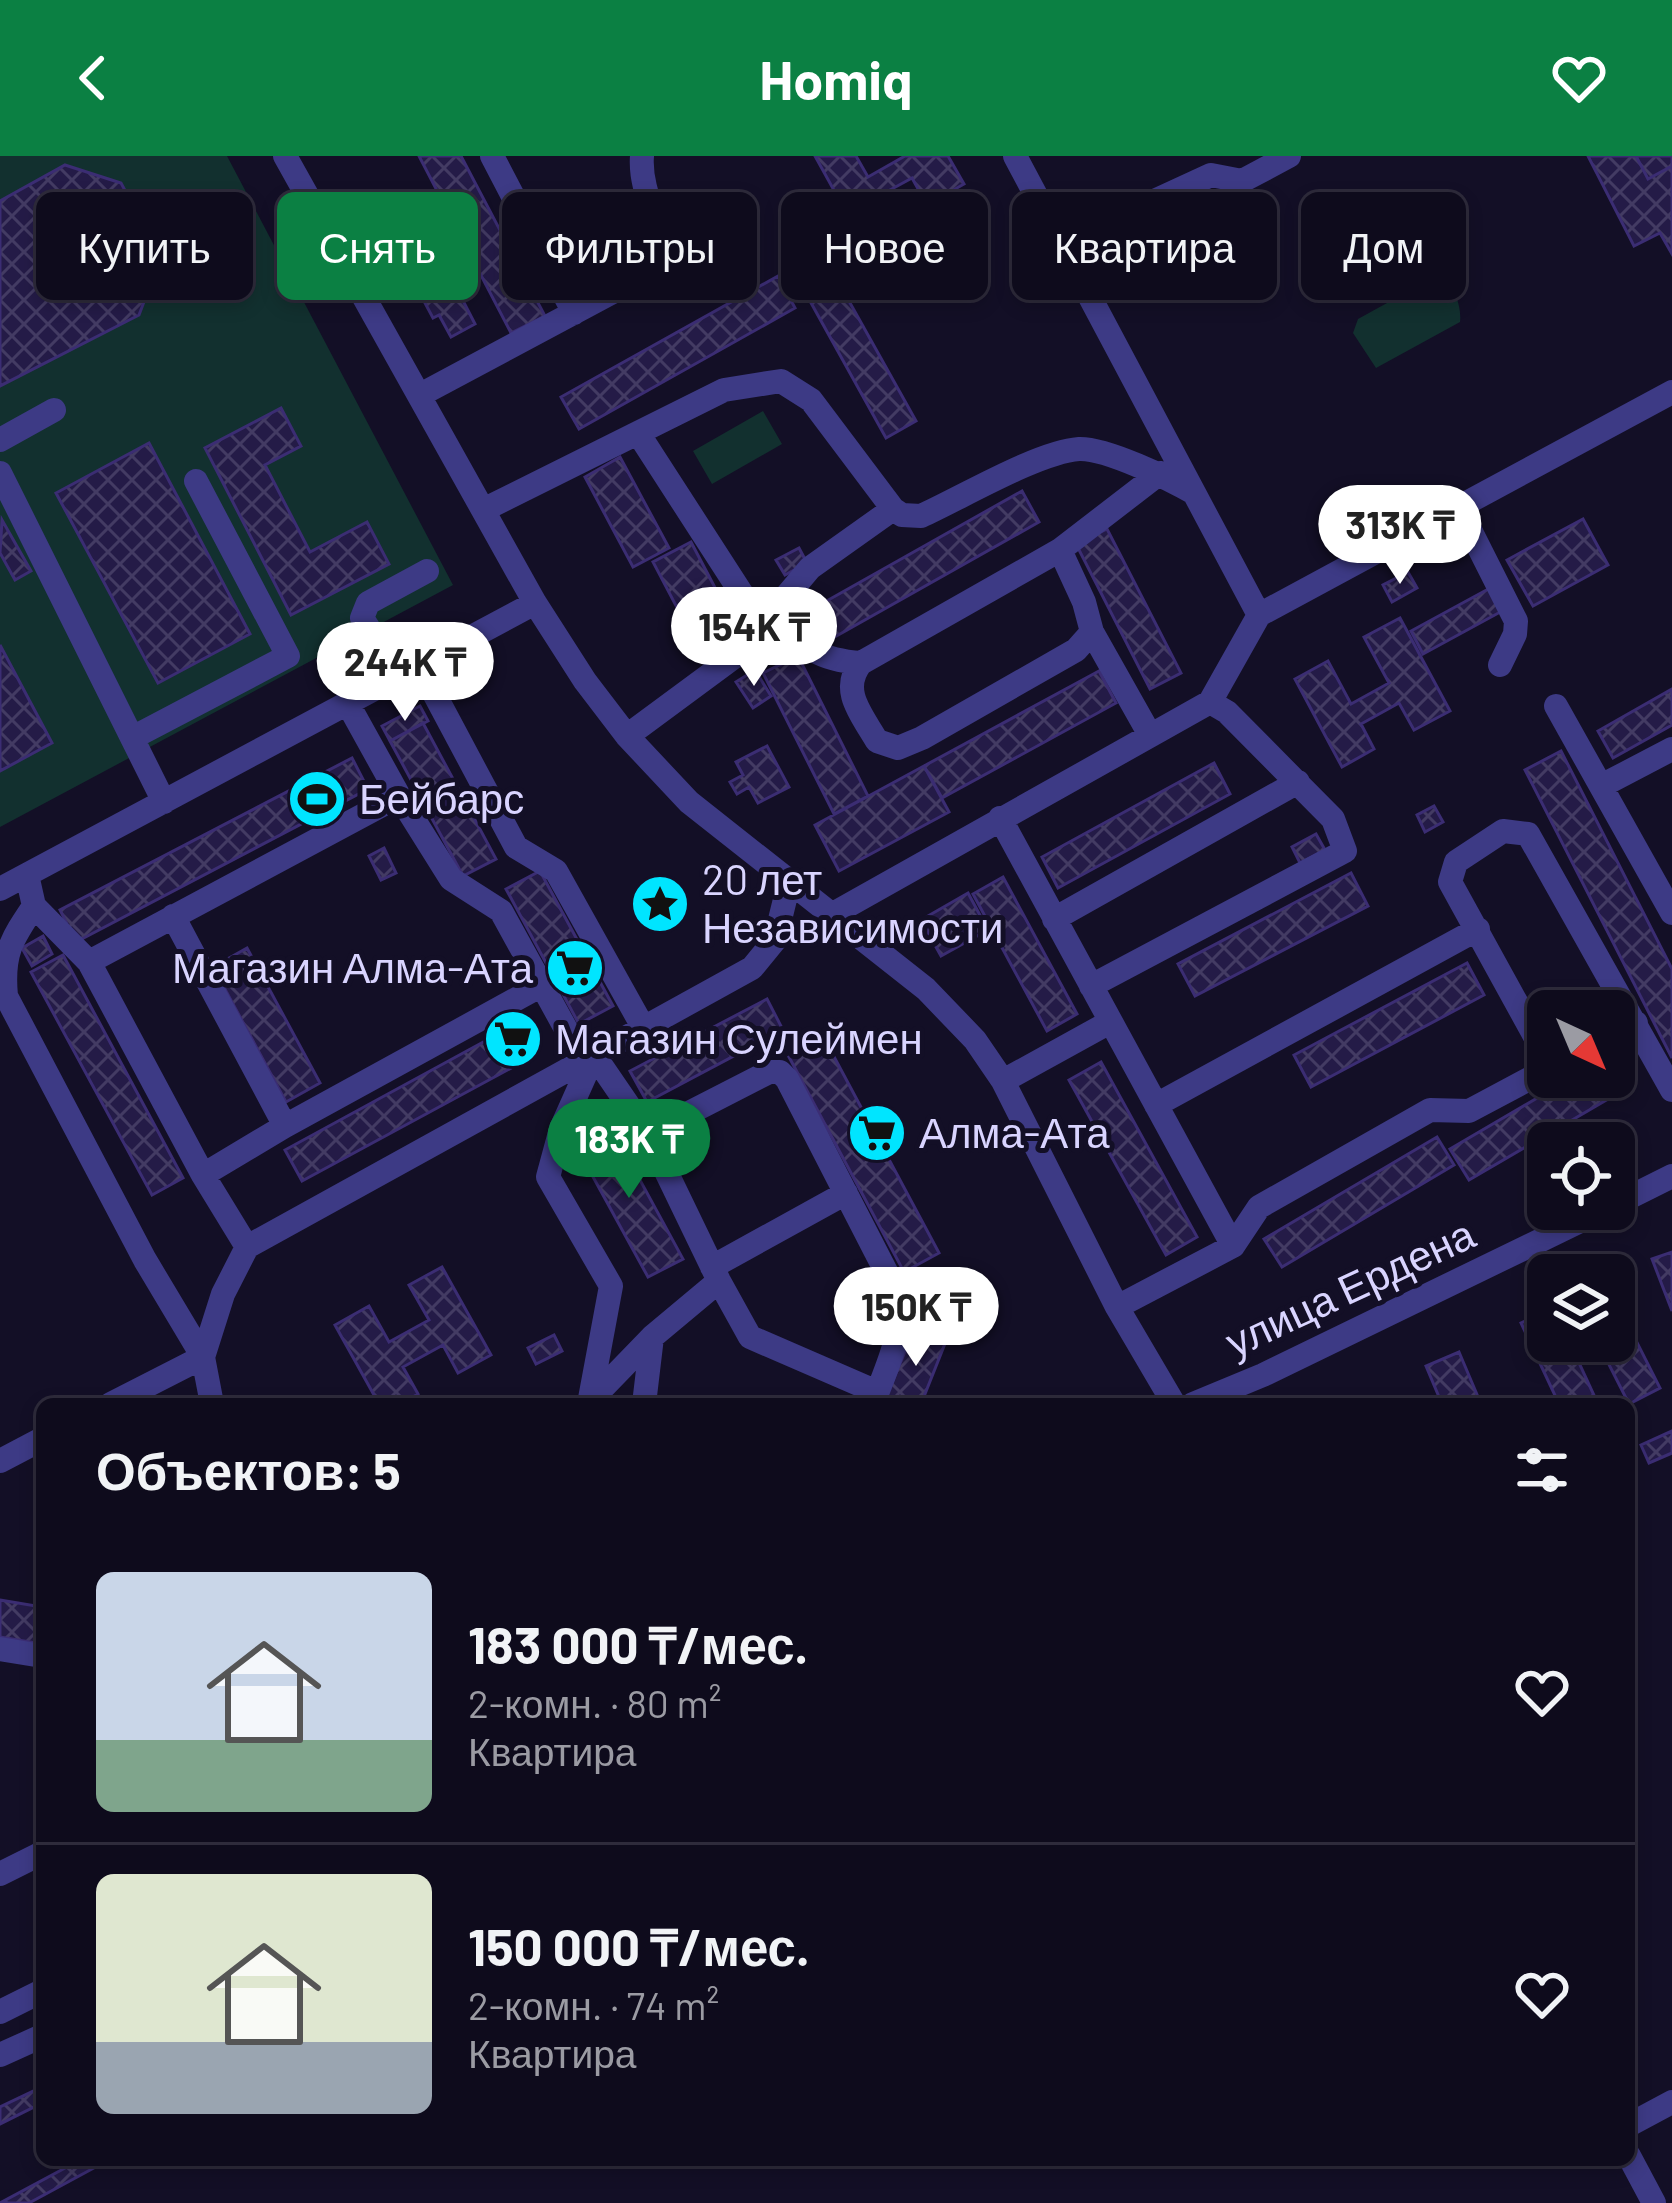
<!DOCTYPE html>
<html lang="ru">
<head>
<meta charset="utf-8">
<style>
  :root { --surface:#0e0b1c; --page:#171425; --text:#f1f3f6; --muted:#9b9ba3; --line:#2e2b3b; --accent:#0b8043 }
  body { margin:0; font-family:Barlow,sans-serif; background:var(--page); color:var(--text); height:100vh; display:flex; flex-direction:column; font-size:45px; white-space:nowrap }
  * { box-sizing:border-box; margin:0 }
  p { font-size:39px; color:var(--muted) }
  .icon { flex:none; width:66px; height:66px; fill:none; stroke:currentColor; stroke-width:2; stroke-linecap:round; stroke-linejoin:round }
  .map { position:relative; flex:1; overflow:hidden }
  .details { position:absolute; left:36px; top:1242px; width:1599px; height:768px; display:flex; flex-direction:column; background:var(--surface); border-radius:18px; box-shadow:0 6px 18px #0003,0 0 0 3px var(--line) }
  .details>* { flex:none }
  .guide { position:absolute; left:36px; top:36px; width:1602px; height:108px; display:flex; gap:24px }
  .needle { width:78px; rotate:136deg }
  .buttons { position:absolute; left:1527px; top:834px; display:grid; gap:24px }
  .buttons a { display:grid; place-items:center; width:108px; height:108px; border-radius:18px; background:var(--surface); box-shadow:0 6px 18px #0003,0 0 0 3px var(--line); font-size:60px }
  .price { position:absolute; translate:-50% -102px; padding:0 27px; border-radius:42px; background:#fff; color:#222; font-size:39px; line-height:78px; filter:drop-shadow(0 3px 6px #0008) }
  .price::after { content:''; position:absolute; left:50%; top:72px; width:36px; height:27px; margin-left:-18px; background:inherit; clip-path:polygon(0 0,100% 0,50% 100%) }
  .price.on { background:var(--accent); color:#fff }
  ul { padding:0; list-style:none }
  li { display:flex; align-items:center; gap:36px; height:300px; padding:0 60px }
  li+li { border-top:3px solid var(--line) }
  li span { display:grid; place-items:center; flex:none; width:336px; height:240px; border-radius:18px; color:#555 }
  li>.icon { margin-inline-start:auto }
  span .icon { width:144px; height:144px; fill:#fffc; stroke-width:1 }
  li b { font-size:51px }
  h2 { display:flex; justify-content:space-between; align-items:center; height:144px; padding:0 60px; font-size:51px }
  .tag { padding:0 42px; border-radius:18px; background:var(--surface); box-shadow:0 6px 18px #0003,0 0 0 3px var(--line); font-size:42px; line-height:108px }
  .tag.on { background:var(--accent); color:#fff }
  header { display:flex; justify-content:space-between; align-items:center; height:156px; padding:0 60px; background:var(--accent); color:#fff; font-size:54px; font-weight:700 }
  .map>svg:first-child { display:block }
</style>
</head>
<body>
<header><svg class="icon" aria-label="back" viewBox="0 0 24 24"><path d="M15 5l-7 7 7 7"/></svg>Homiq<svg class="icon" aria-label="heart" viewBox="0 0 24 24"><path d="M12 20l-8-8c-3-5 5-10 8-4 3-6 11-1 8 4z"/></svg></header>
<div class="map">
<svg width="1672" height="2047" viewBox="0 0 1672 2047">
  <defs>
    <pattern id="building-cross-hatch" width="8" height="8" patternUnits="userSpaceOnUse" patternTransform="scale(3)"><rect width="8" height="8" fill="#241b47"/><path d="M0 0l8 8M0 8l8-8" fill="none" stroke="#433b63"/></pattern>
  </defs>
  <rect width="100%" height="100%" fill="#130f26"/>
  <path fill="#12302f" d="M 0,0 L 227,0 L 453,429 L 0,671 Z
    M 1436,120 C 1453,125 1462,149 1460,166 L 1376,212 L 1353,177 L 1358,163 Z
    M 763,255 L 782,288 L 712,328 L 693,295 Z"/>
  <path fill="url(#building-cross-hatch)" stroke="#3b2d73" stroke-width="3" d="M 419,0 L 461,0 L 545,160 L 511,177 Z
    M 815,0 L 856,0 L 868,21 L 905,0 L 948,0 L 964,28 L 927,49 L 912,22 L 879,40 L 894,68 L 862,85 Z
    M 1588,0 L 1636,0 L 1648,23 L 1672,10 L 1672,98 L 1660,77 L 1634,90 Z
    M 1636,0 L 1672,0 L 1672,10 L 1648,23 Z
    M 65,9 L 121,27 L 161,101 L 139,159 L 0,230 L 0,45 Z
    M 798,65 L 832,76 L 826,93 L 793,82 Z
    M 443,106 L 475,168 L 451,181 L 439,159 L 433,162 L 425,147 L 431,143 L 419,119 Z
    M 778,120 L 795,152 L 579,273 L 561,241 Z
    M 840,129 L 916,265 L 886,282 L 810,145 Z
    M 281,252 L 301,290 L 265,309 L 310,396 L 367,366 L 389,408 L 291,459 L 205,292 Z
    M 149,287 L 250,478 L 158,527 L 56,337 Z
    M 620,301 L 669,392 L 633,411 L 585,321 Z
    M 1022,335 L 1039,366 L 824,487 L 807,456 Z
    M 1583,363 L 1608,409 L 1533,450 L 1507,404 Z
    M 2,364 L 31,415 L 15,424 L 0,397 Z
    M 1107,373 L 1181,517 L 1150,533 L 1076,388 Z
    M 691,386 L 741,481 L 703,501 L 653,406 Z
    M 799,392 L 807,407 L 785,419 L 776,404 Z
    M 1408,416 L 1417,432 L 1392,446 L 1383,429 Z
    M 1492,431 L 1504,454 L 1423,498 L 1411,475 Z
    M 1400,462 L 1450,555 L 1414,574 L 1399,547 L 1361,568 L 1374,593 L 1342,611 L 1295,523 L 1328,505 L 1351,548 L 1389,527 L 1364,481 Z
    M 0,489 L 52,587 L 0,615 Z
    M 798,500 L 868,640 L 834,658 L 763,517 Z
    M 755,514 L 771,540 L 753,552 L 736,526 Z
    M 1099,515 L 1116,547 L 942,642 L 924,610 Z
    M 1672,533 L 1672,569 L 1613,602 L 1598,575 Z
    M 420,550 L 428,565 L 390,585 L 382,570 Z
    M 423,567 L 496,703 L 463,720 L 390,585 Z
    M 767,590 L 789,631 L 758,647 L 749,631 L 737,638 L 730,626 L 743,619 L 736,606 Z
    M 1561,595 L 1672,813 L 1672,902 L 1525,614 Z
    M 352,602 L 368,633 L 76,786 L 60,754 Z
    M 1214,607 L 1230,638 L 1058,732 L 1042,701 Z
    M 924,610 L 949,656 L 839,715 L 815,669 Z
    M 1434,650 L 1443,666 L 1425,676 L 1417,659 Z
    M 1316,678 L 1325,694 L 1300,707 L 1292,691 Z
    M 384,692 L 396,717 L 381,724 L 369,700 Z
    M 540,715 L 613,850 L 579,868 L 506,733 Z
    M 1351,717 L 1368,750 L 1195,840 L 1178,808 Z
    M 1003,721 L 1077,858 L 1047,875 L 973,738 Z
    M 968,737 L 988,774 L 941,800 L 921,764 Z
    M 43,780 L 52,798 L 32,810 L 22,792 Z
    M 247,792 L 320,927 L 286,946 L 213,811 Z
    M 63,799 L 183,1022 L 152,1039 L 31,816 Z
    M 1467,807 L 1484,839 L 1311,931 L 1294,899 Z
    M 767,843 L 783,874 L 647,946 L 630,915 Z
    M 509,872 L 526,904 L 302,1025 L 285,994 Z
    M 824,882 L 939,1097 L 904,1116 L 789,901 Z
    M 1616,896 L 1634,928 L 1469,1024 L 1450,993 L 1573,921 L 1614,921 Z
    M 1101,906 L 1197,1081 L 1166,1099 L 1069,924 Z
    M 610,969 L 683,1103 L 648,1121 L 575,988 Z
    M 1437,981 L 1454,1009 L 1282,1111 L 1264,1083 Z
    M 1672,1096 L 1672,1155 L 1652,1103 Z
    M 442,1111 L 491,1199 L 458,1217 L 443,1189 L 403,1211 L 418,1238 L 400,1248 L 379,1248 L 335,1169 L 369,1150 L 389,1186 L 429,1164 L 409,1129 Z
    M 1614,1141 L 1660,1232 L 1629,1248 L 1597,1185 L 1614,1185 Z
    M 1548,1154 L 1548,1185 L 1569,1185 L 1598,1248 L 1559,1248 L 1521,1167 Z
    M 915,1172 L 946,1185 L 921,1248 L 883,1248 Z
    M 554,1179 L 562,1195 L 536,1208 L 528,1192 Z
    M 1459,1196 L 1481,1248 L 1442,1248 L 1426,1210 Z
    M 1672,1275 L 1672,1297 L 1649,1307 L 1641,1289 Z
    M 0,1444 L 42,1451 L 42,1488 L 0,1481 Z
    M 42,1931 L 42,1947 L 0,1968 L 0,1951 Z
    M 80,2004 L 101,2004 L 103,2007 L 29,2047 L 0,2047 Z"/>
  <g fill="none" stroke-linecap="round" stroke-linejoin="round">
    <path stroke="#3d3a85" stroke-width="24" d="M 285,0 L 535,447 L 585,525 L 627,580 L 689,646 L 926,833 L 975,884 L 1003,925 L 1117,1151 L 1174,1248
      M 492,0 L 574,157
      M 1015,0 L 1259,459
      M 1050,67 L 1109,66 L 1211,19 L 1242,25 L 1289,0
      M 420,239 L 667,107 C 663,70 639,37 642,0
      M 0,284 L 54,254
      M 0,317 L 164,646
      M 1459,352 L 1516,465 L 1515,478 L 1500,509
      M 483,354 L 724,234 L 781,225 L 811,244 L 893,353 L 902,359 L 921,360 C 961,342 1038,296 1079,293 C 1106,292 1170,323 1194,337
      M 1060,394 L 1084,446 L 1092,476 L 1150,579
      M 775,454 C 806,490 812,503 861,507
      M 762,469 L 810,412 L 893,353
      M 1092,476 L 1076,494 L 922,582 L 898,592 L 877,585 C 862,559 839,534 861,507 L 1060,394 L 1160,317
      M 419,509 L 516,691 L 556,715 L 643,871
      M 399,520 L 362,462 L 368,447 L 427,415
      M 348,548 L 399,640 L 89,806 L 203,1019 L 285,970 L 542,829
      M 1556,550 L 1672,757
      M 627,580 L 757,484 L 762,469 L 638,277
      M 132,582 L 288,500 L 196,325
      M 1603,629 L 1672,593
      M 399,640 L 451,723 L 501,755 L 583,904
      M 1000,662 L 1233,1090
      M 27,719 L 34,750 C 11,784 2,798 6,840 L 145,1104 L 203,1201 L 212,1248
      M 0,733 L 535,447
      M 34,750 L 89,806
      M 833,758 L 1210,546 L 1259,459 L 1672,236
      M 173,760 L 285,970
      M 1054,763 L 1298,626
      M 1091,830 L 1345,695 L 1333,663 L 1227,556 L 1210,546
      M 1614,878 L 1636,867
      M 1548,904 L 1450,726 L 1456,706 L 1503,675 L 1528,678 L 1672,934
      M 1003,925 L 1110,866
      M 1156,949 L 1478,773
      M 203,1019 L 247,1091
      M 1614,1049 L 1672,1020
      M 712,1111 L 846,1037
      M 1117,1151 L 1233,1090 L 1259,1051 L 1430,954 L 1469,955 L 1548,913
      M 589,1246 L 652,1181 L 719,1125
      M 111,1248 L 203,1201 L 223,1138 L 247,1091 L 752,812 L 775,784 L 789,727
      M 589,1248 L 611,1130 L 548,1021 L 561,973 L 594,899 L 648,978
      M 644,1248 L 652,1181
      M 873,1248 C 886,1212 906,1175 897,1137 L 787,923 L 780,916 L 769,916 L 648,978 L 719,1125 L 750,1181 L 877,1236
      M 1193,1248 L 1263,1219 L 1605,1053
      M 0,1305 L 42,1283
      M 0,1493 L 42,1500
      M 0,1718 L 42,1697
      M 0,1856 L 42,1835
      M 0,1899 L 42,1880
      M 1629,1969 L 1672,1946
      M 1629,2000 L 1654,2047"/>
  </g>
  <defs>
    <g id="stadium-disc" transform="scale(3)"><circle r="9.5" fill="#00e5ff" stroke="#130f26"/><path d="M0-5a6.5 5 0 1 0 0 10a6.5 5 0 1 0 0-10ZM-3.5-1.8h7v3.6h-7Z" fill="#111"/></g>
    <g id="sight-disc" transform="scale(3)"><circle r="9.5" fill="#00e5ff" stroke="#130f26"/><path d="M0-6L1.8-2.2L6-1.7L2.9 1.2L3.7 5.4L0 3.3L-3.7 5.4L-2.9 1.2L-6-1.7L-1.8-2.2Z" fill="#111"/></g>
    <g id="supermarket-disc" transform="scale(3)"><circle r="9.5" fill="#00e5ff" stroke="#130f26"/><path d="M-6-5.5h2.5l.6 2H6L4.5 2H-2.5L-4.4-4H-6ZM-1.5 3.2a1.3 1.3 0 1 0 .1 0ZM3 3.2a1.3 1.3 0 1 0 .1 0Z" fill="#111"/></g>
  </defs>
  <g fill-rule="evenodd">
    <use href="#stadium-disc" x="317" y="643"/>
    <use href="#sight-disc" x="660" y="748"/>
    <use href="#supermarket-disc" x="575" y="812"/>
    <use href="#supermarket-disc" x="513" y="883"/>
    <use href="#supermarket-disc" x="877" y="977"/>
  </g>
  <g text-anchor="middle" stroke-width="10" stroke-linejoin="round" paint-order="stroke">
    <g font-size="42" fill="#d9d4ff" stroke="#130f26" text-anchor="start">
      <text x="359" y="658">Бейбарс</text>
      <text x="702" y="739">20 лет<tspan x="702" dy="48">Независимости</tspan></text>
      <text x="533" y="827" text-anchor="end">Магазин Алма-Ата</text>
      <text x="555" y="898">Магазин Сулеймен</text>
      <text x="919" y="992">Алма-Ата</text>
    </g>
    <g font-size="42" fill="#d9d4ff" stroke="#130f26">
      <text transform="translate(1350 1132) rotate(-25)" y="15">улица Ердена</text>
    </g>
  </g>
</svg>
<div class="buttons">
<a><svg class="needle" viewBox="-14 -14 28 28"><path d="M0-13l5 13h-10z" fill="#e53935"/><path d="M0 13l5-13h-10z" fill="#9b9ba3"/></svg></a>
<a><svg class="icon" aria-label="locate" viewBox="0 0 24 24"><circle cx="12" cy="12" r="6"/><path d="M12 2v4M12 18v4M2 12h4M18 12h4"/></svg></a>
<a><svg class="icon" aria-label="layers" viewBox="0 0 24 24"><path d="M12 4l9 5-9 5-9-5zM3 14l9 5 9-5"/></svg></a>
</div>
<b class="price" style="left:1400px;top:431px">313K ₸</b>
<b class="price" style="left:754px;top:533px">154K ₸</b>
<b class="price" style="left:405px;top:568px">244K ₸</b>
<b class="price on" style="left:629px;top:1045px">183K ₸</b>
<b class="price" style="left:916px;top:1213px">150K ₸</b>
<div class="guide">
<a class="tag">Купить</a>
<a class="tag on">Снять</a>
<a class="tag">Фильтры</a>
<a class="tag">Новое</a>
<a class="tag">Квартира</a>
<a class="tag">Дом</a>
</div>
<section class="details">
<h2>Объектов: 5<svg class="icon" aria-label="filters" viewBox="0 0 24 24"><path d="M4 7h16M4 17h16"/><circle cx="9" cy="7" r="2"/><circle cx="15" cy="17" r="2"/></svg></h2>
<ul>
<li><span style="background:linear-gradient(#c9d6e8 70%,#7fa58c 0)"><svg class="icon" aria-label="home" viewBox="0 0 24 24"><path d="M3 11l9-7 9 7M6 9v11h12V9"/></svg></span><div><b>183 000 ₸/мес.</b><p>2-комн. · 80 m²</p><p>Квартира</p></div><svg class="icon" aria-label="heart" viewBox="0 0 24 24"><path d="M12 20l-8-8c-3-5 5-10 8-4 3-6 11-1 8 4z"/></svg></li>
<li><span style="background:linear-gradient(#dfe7d0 70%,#9aa5b1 0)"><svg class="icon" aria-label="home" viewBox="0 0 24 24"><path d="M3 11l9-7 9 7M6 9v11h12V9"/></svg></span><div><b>150 000 ₸/мес.</b><p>2-комн. · 74 m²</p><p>Квартира</p></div><svg class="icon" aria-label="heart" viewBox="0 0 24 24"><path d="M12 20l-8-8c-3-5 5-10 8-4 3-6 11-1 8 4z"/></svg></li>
</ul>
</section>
</div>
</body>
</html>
